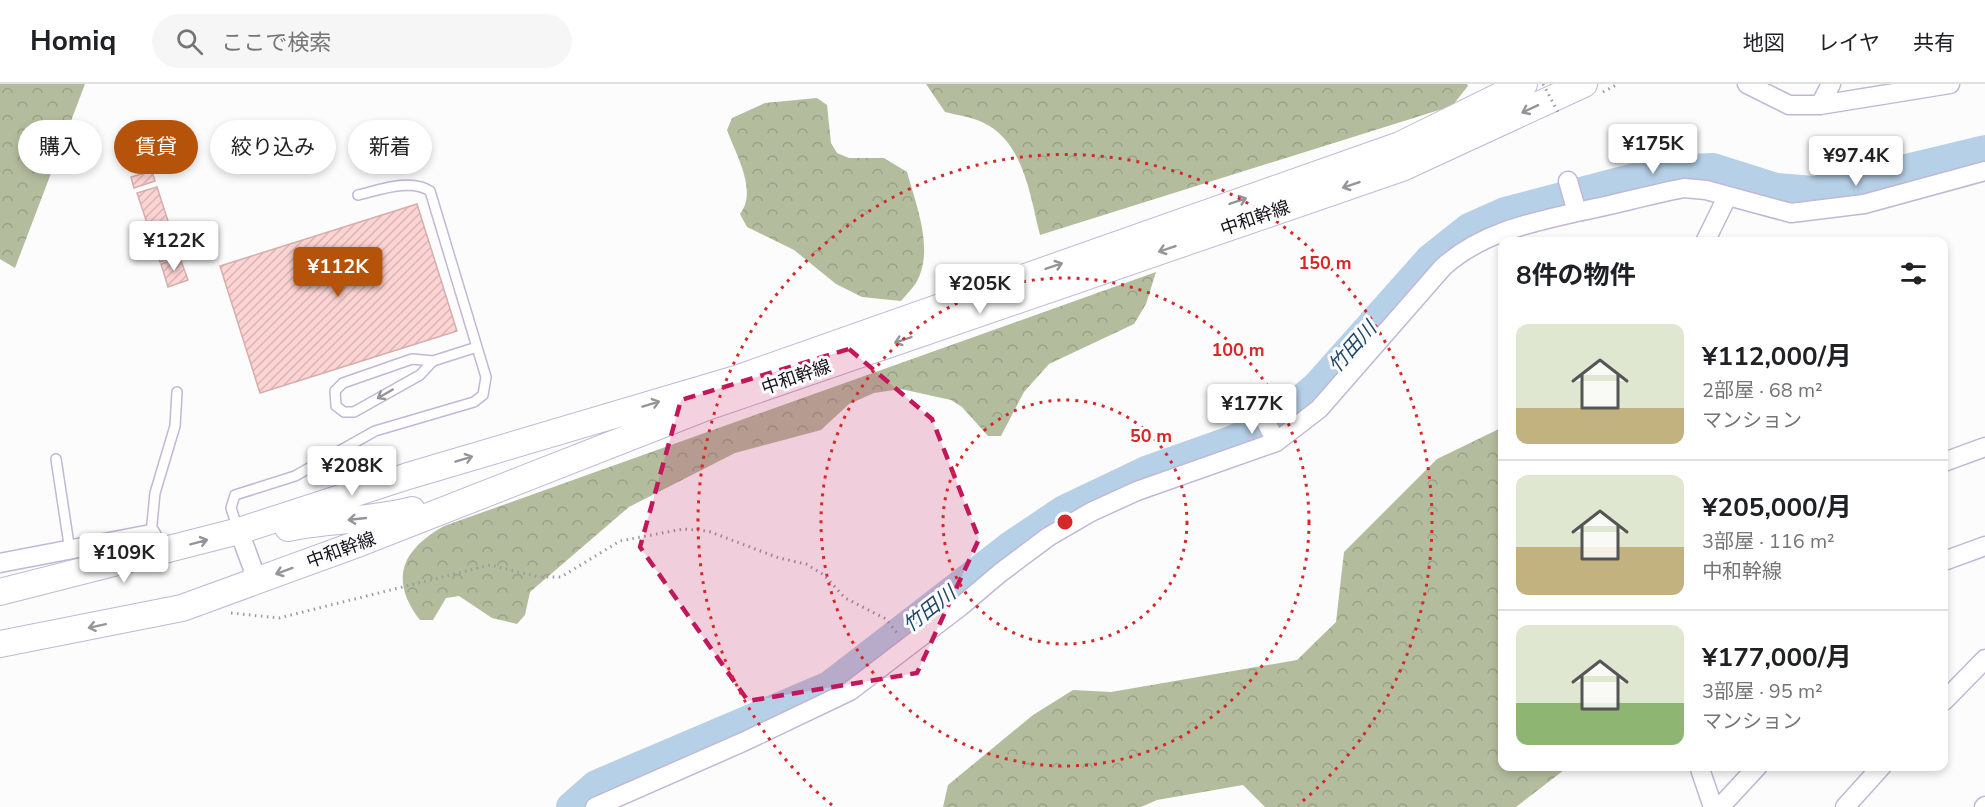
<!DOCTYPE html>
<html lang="ja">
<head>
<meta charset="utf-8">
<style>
  :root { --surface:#fff; --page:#f6f6f6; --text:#202124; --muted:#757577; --line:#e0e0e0; --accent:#b45309 }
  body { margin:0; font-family:"Nunito Sans","Noto Sans JP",sans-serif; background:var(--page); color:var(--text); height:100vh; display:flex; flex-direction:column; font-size:22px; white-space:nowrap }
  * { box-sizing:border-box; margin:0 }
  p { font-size:20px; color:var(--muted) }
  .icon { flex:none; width:33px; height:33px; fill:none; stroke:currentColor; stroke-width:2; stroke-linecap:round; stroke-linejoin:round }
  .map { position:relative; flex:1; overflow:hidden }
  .panel { position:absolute; left:1498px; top:153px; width:450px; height:534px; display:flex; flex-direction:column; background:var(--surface); border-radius:12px; box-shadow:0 3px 9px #0003 }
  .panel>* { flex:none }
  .top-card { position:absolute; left:18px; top:36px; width:570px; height:54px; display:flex; gap:12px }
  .price { position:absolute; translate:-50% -51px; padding:0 14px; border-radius:6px; background:#fff; color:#222; font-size:20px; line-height:39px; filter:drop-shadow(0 2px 3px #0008) }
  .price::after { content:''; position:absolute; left:50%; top:36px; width:18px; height:14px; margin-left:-9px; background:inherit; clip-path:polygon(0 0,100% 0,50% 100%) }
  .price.selected { background:var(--accent); color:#fff }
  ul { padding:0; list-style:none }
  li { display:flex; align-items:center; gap:18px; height:150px; padding:0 18px }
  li+li { border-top:2px solid var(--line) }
  li span { display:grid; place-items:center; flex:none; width:168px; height:120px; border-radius:12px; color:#555 }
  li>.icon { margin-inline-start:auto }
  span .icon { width:72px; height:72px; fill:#fffc; stroke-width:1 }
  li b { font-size:26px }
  h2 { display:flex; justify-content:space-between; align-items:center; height:72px; padding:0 18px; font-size:26px }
  .tag { padding:0 21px; border-radius:27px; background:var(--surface); box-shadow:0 3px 9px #0003; font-size:21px; line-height:54px }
  .tag.selected { background:var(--accent); color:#fff }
  header { display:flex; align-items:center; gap:36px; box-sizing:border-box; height:84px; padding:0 30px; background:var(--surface); border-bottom:2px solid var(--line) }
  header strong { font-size:28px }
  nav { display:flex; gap:33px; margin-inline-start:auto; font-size:21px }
  .search { width:420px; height:54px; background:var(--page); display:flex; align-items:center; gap:15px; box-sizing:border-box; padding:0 21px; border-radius:33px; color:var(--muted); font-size:22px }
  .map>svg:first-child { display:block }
</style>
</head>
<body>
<header>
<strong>Homiq</strong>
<div class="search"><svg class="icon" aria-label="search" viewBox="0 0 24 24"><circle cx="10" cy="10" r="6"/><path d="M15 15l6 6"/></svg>ここで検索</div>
<nav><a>地図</a><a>レイヤ</a><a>共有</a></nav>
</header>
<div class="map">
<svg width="1985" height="723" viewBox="0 0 1985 723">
  <defs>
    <pattern id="forest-crowns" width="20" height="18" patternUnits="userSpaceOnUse" patternTransform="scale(1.5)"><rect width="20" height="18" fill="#b3bd9e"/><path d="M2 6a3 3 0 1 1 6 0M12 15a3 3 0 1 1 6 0" fill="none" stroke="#99a188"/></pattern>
    <pattern id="building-hatch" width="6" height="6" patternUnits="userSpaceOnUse" patternTransform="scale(1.5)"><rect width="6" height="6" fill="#fdd4d3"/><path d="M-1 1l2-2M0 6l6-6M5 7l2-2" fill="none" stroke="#d8b5b5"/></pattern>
  </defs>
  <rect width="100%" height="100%" fill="#fcfcfc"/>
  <path fill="url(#forest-crowns)" d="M 0,0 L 85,0 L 15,184 L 0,175 Z
    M 926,0 L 1467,0 L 1468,2 L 1452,22 L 1040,151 C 1030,112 1024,57 982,38 C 971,33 957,31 945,28 Z
    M 817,14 L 827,21 L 831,59 L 837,69 L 849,74 L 884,74 L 907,88 C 916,121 935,166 916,199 C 912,205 906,211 901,217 L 862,213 L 836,200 L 794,166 L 747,143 L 740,130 C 758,107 736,71 727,46 L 732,34 L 765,19 Z
    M 1156,188 L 1146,220 L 1134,240 L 1049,280 L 1024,308 L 1001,352 L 988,352 L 962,323 L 951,316 L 901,305 L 874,309 L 849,320 L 821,346 L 735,369 L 629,423 L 530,508 L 525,531 L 517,540 L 492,534 L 459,512 L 446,514 L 433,536 L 420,536 C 388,495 403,465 444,442 Z
    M 1503,343 L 1503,682 L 1568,683 L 1516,723 L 1265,723 L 1243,701 L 1157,716 L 1141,723 L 943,723 L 948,701 L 1033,631 L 1073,606 L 1111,608 L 1297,576 L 1336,538 L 1344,468 L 1437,375 Z"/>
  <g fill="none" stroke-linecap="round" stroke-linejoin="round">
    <path stroke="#b6d0e7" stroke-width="30" d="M 571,723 L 596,701 L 829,602 L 1009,463 L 1064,426 L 1146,387 L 1231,357 L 1277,336 L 1317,302 L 1430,175 L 1469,144 L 1505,128 L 1665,86 L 1713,84 L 1776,104 L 1814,107 L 1985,66"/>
  </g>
  <path fill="url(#building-hatch)" stroke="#d5aeac" stroke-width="1.5" d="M 152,87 L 155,97 L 134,104 L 131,93 Z
    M 157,103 L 179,171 L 160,178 L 137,109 Z
    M 417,120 L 457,247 L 260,309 L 220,182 Z
    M 180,174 L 188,196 L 168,203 L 161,180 Z"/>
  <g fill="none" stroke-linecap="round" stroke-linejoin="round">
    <g stroke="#c1b7d6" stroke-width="12">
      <path id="service" d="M 433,277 L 420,291 L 354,328 L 344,328 L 336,322 L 335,307 L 343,299 L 412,275 L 433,277 L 477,263
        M 56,375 L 70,467
        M 238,445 L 231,424 L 235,411 L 295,392 L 375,347 L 474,318 L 483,311 L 486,293 L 430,107 C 411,94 379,106 358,111
        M 151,450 L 155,409 L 175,342 L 177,308"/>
    </g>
    <g stroke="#c1b7d6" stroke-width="21">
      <path id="minor" d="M 1747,0 L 1789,21 L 1820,21 L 1950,0
        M 1820,21 L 1831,0
        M 1568,97 L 1577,128
        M 1705,158 L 1727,113
        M 1261,328 L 1276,358
        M 1944,378 L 1985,363
        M 239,447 L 253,485 L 251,499
        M 1944,477 L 1985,462
        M 0,479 L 151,450 L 157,469
        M 1944,617 L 1985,575
        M 1699,682 L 1713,723
        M 595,723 L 743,658 L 850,607 L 961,522 L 1000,489 L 1048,453 L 1091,428 L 1137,407 L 1276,358 L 1319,325 L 1443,183 C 1481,149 1528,139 1577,128 C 1613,121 1648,111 1684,104 L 1706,106 L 1791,129 L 1864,120 L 1985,87
        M 1720,723 L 1758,682
        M 1845,723 L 1882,682
        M 1984,723 L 1985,722"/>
    </g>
    <g stroke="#c1b7d6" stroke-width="28">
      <path id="secondary" d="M 288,444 C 329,435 372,437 412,426
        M 0,508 L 239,447 L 408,392 L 736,295 L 1400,61 L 1524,0
        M 0,560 L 182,524 L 360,459 L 707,323 L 1402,84 L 1584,0"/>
    </g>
    <path stroke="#9b9a9e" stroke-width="3" stroke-dasharray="1.5 4.5" stroke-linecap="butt" d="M 1603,8 L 1618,0
      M 231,529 L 279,534 L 490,481 L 539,493 L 561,493 L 620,457 L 683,445 L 708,447 L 779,474 L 806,480 L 824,491 L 845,514 L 886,535 L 897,549"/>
    <use href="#service" stroke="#fff" stroke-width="9"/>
    <use href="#minor" stroke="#fff" stroke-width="18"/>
    <use href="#secondary" stroke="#fff" stroke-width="26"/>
    <path stroke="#9b9a9e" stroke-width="3" stroke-dasharray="1.5 4.5" stroke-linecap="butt" d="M 1543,0 L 1558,28"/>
  </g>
  <defs><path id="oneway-shaft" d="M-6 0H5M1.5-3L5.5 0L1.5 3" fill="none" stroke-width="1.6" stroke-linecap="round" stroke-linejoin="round" transform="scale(1.5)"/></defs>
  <g stroke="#969499">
    <use href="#oneway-shaft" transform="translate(1530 25) rotate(155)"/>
    <use href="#oneway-shaft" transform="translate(1351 101) rotate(161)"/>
    <use href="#oneway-shaft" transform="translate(1238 117) rotate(-19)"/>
    <use href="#oneway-shaft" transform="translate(1167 165) rotate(161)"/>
    <use href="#oneway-shaft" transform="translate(1054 182) rotate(-19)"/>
    <use href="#oneway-shaft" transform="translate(903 256) rotate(161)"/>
    <use href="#oneway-shaft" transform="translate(385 310) rotate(150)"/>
    <use href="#oneway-shaft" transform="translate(651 320) rotate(-17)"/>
    <use href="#oneway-shaft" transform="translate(464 375) rotate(-17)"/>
    <use href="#oneway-shaft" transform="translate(357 435) rotate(174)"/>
    <use href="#oneway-shaft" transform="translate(199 458) rotate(-15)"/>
    <use href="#oneway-shaft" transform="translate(284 487) rotate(160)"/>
    <use href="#oneway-shaft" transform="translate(97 542) rotate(168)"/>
  </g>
  <path fill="#c2185b" fill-opacity="0.2" stroke="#c2185b" stroke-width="4.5" stroke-dasharray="12 8" stroke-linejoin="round" d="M 849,265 L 932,335 L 979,455 L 917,589 L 748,617 L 640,463 L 681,316 Z"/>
  <g fill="none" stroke="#d62828" stroke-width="3" stroke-dasharray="3 6">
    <circle cx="1065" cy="438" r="122"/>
    <circle cx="1065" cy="438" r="244"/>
    <path d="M832 721A367 367 0 1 1 1298 721"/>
  </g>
  <g text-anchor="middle" stroke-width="6" stroke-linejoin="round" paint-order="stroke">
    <g font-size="18" fill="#16121d" stroke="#fcfcfc">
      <text transform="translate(1255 134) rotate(-19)" y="6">中和幹線</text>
      <text transform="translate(796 293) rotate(-19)" y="6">中和幹線</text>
      <text transform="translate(341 466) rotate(-20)" y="6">中和幹線</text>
    </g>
    <g font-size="20" font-style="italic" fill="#1e4768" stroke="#fcfcfc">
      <text transform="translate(1352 263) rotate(-48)" y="7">竹田川</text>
      <text transform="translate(929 525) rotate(-38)" y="7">竹田川</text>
    </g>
  </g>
  <circle cx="1065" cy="438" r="9" fill="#d62828" stroke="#fcfcfc" stroke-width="3"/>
  <g font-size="18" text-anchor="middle" font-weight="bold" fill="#d62828" stroke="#fcfcfc" stroke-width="6" stroke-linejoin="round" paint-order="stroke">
    <text x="1325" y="185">150 m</text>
    <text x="1238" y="272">100 m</text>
    <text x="1151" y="358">50 m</text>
  </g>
</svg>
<b class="price" style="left:1653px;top:91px">¥175K</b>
<b class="price" style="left:1856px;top:103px">¥97.4K</b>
<b class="price" style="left:174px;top:188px">¥122K</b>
<b class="price selected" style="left:338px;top:214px">¥112K</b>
<b class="price" style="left:980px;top:231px">¥205K</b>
<b class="price" style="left:1252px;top:351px">¥177K</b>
<b class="price" style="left:352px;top:413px">¥208K</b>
<b class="price" style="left:124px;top:500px">¥109K</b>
<div class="top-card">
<a class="tag">購入</a>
<a class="tag selected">賃貸</a>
<a class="tag">絞り込み</a>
<a class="tag">新着</a>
</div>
<section class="panel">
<h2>8件の物件<svg class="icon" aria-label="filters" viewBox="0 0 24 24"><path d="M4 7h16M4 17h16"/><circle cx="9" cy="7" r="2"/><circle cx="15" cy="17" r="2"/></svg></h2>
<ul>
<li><span style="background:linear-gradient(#dfe7d0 70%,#c2b280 0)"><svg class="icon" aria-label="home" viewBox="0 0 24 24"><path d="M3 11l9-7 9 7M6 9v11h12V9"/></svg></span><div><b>¥112,000/月</b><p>2部屋 · 68 m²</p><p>マンション</p></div></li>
<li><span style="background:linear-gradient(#dfe7d0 60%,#c2b280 0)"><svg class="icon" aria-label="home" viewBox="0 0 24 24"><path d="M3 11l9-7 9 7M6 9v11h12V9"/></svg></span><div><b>¥205,000/月</b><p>3部屋 · 116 m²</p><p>中和幹線</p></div></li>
<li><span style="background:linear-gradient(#dfe7d0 65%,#8fb573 0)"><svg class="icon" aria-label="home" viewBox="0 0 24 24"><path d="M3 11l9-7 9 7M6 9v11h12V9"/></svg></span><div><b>¥177,000/月</b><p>3部屋 · 95 m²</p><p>マンション</p></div></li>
</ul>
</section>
</div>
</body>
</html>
